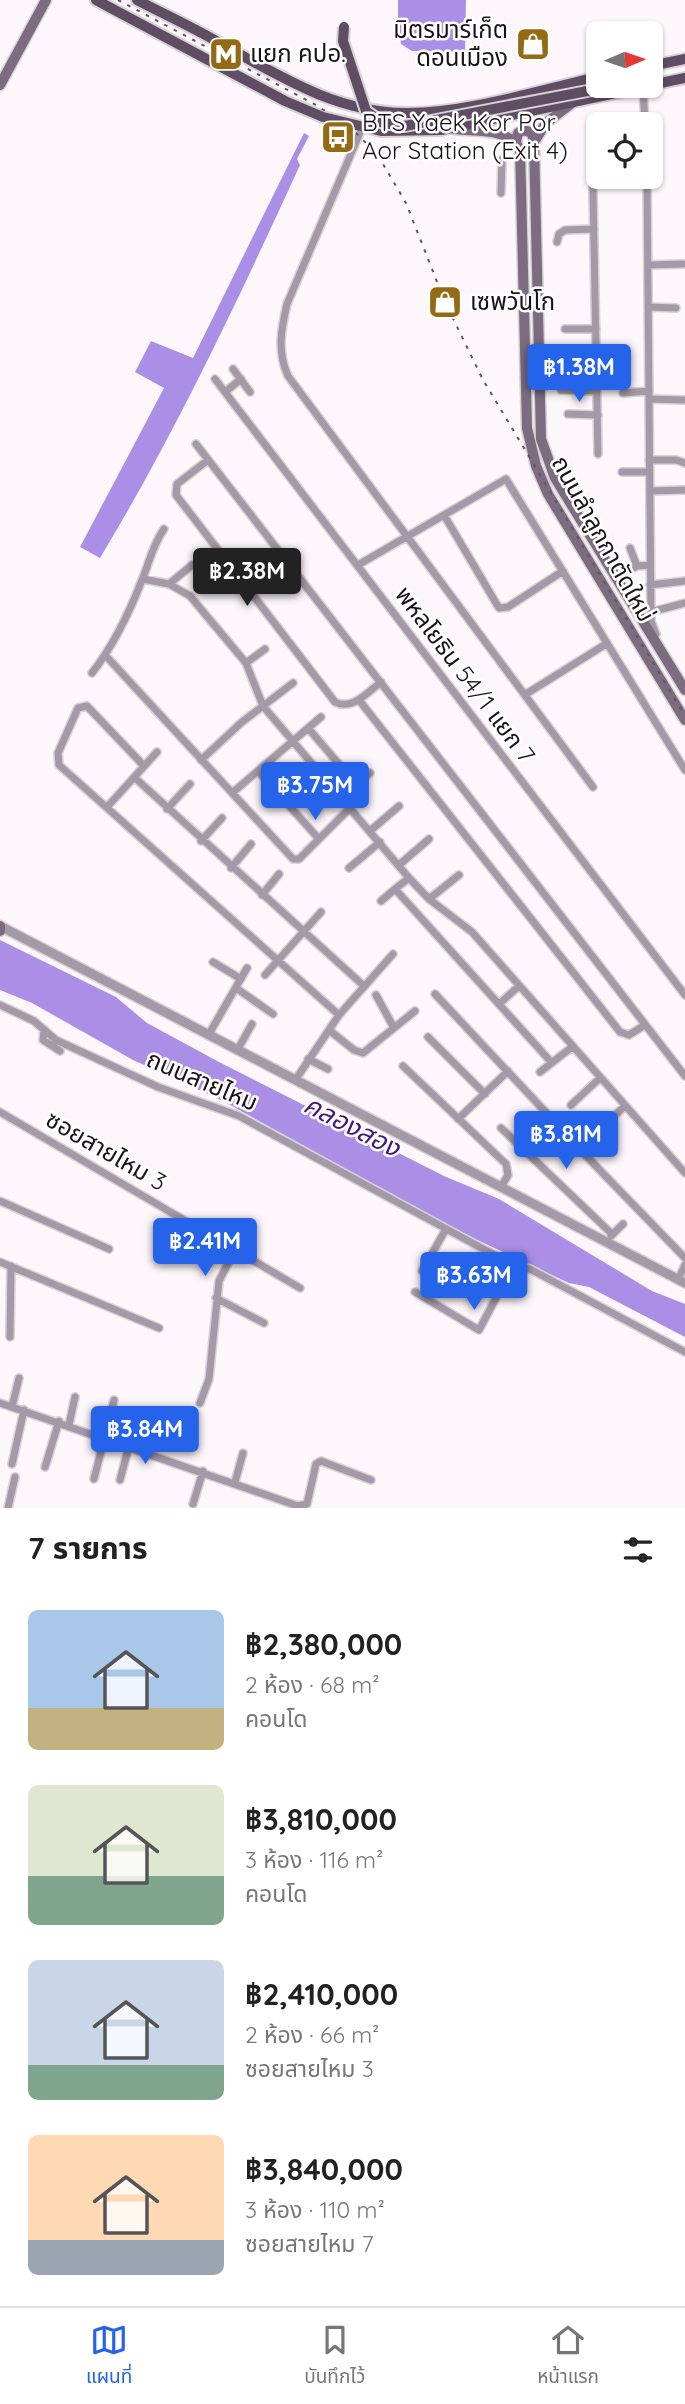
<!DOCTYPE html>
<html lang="th">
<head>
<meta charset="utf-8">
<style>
  :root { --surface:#fff; --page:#f2f2f2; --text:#222; --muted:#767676; --line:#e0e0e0; --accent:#2563eb }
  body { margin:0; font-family:Quicksand,"Noto Sans Thai",sans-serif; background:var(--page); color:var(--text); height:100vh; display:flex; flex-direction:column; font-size:26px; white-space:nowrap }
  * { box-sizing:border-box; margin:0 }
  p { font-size:23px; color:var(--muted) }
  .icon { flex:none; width:38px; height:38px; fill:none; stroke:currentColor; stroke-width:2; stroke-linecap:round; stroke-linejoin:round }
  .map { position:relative; height:1508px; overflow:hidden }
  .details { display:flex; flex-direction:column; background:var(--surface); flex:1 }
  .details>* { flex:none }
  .needle { width:46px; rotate:88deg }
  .tools { position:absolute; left:586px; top:21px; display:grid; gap:14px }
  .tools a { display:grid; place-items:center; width:77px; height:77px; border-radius:10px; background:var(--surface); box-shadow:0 2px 5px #0004; font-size:35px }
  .price { position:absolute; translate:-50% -60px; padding:0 16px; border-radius:7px; background:var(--accent); color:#fff; font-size:23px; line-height:46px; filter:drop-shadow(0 2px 4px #0008) }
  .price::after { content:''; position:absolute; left:50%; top:42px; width:21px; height:16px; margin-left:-10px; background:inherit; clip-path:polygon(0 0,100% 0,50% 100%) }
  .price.active { background:#222; color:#fff }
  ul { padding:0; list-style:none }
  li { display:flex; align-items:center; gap:21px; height:175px; padding:0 28px }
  li span { display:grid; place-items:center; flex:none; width:196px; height:140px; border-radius:10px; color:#555 }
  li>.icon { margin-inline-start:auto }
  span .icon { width:84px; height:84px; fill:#fffc; stroke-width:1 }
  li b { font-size:30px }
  h2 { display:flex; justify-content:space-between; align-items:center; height:84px; padding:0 28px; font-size:30px }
  .tabs { display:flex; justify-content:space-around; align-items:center; height:98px; border-top:2px solid var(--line); background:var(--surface); font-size:19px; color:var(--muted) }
  .tabs a { display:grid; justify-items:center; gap:4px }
  .tabs .active { color:var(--accent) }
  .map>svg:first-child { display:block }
</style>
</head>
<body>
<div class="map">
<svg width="685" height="1508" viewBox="0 0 685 1508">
  <rect width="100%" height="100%" fill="#fdf6fb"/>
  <path fill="#ab8fe7" d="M 398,0 L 466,0 L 465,52 L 412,51 L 401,44 L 398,28 Z
    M 304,133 L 309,136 L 297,159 L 300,165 C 239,298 176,432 100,558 L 80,547 L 164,388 L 135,372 L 151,341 L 193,358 Z
    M 0,940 L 116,997 L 147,1023 L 219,1062 L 444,1176 L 499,1199 L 652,1291 L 685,1304 L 685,1337 L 589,1287 L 569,1283 L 456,1230 L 223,1101 L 133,1060 L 32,1003 L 0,990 Z"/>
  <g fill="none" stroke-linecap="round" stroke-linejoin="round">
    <g stroke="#d9d1d7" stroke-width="10">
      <path id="minor" d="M 643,87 L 645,124
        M 623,124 L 645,121
        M 362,128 L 287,304 C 281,330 277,351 288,376 L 593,787
        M 647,177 L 651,621 L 656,634
        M 501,193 L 502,160
        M 557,242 L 559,234 L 565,230 L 594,229
        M 648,265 L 683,264
        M 648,307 L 676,308
        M 565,329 L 596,329
        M 233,369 L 250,392
        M 215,379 L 685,995
        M 561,390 L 597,391
        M 225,392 L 241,379
        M 623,393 L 649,391
        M 649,399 L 685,400
        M 568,414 L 598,415
        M 196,444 L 685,1076
        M 598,454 L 592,139 L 598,128
        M 208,460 L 177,484 L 176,495 L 335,702 C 352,711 368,692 381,682
        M 649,460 L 676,460 L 685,463
        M 622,472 L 649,472
        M 650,491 L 685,490
        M 444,515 L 499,608 L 508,607 L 563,571
        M 630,548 L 637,566
        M 358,565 L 506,479 L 685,770
        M 627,571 L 637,566 L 650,565
        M 143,579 L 169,584 L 190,596 L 246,663 L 263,706 L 409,878 L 429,899 L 472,932 L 685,1173
        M 169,584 L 192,565
        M 650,585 L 685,581
        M 651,612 L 685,603
        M 106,656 L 293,859 L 299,859 L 350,808
        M 246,663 L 265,649
        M 92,673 C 113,646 130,611 142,580 C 150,561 152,546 164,529
        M 526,694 L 606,644
        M 359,700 L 620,1032 L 629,1035 L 645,1025
        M 308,728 L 356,784
        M 201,760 L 242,722 L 293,683
        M 144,766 L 87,706 L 78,708 L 58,753 L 59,765 L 339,1015
        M 258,771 L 318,838
        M 134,777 L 364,986
        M 232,793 L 321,717
        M 340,796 L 370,773
        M 108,806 L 157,752
        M 167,809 L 190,784
        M 370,831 L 399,806
        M 201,841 L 222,818
        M 399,865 L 429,839
        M 231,868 L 251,844
        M 349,868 L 380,842
        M 409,878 L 395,889 L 552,1063
        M 262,895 L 279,874
        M 429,899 L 459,875
        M 381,901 L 395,889
        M 213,962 L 241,979
        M 265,975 L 321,912
        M 236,988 L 273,1014
        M 435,994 L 554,1121
        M 376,995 L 394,1028
        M 499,1004 L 519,986
        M 0,1005 L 34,1021 L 56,1040 L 158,1087 L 239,1116 L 509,1263 L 530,1269 L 685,1352
        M 44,1030 L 43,1040 L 60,1051
        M 329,1030 L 354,1050 L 363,1053 L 415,1011
        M 209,1034 L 247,968
        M 428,1037 L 485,1094
        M 238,1049 L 252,1024
        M 308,1059 L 328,1069
        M 403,1066 L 506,1164 L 508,1175 L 501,1187
        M 540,1072 L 572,1047
        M 296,1079 L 339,1015 L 393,954
        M 571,1105 L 600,1078
        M 0,1112 L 300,1288
        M 458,1119 L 508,1071
        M 501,1128 L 612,1234
        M 561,1130 L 685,1258
        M 593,1135 L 625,1106
        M 0,1201 L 109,1249
        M 611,1236 L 623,1224
        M 0,1262 L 159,1328
        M 422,1271 L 446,1229
        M 678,1280 L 685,1265
        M 415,1292 L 479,1330 L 514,1264
        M 216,1298 L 264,1323
        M 10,1337 L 11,1266
        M 0,1403 L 298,1506 L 307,1504 L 316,1464 L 321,1461 L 371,1480
        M 200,1403 L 209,1379 L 219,1281 L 235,1250
        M 12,1407 L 19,1378
        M 69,1425 L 75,1397
        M 12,1464 L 24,1410
        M 45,1467 L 59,1421
        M 94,1479 L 114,1400
        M 120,1480 L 129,1446
        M 235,1482 L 243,1453
        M 193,1504 L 203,1471
        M 8,1508 L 15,1477"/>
    </g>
    <g stroke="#d9d1d7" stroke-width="12">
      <path id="tertiary" d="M 2,927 L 685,1283"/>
    </g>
    <g stroke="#d9d1d7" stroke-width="13">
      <path id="secondary" d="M 0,85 L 46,0
        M 572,103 L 546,123 L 534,142 L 541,439 L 555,478 L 685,690
        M 454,129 C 477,132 506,127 520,149 L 527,428 L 536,466 L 548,494 L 685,720
        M 516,142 L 518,133 L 524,130 L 532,133 L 534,142
        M 0,926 L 0,931"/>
    </g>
    <g stroke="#d9d1d7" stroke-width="14">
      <path id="primary" d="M 96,0 L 285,101 L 323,117 L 381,131 L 441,130 L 649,86
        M 137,0 C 164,14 192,27 218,42 C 278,75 334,112 405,113 C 464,114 540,90 598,77
        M 651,66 L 685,59
        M 651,85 L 685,78"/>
    </g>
    <use href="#minor" stroke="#a49aa7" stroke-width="7"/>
    <use href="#tertiary" stroke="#a49aa7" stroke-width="9"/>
    <use href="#secondary" stroke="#7b6d7f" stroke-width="10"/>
    <use href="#primary" stroke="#5e4d63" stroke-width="10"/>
    <path stroke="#60565d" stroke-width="2" stroke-dasharray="3.5 7" stroke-linecap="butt" d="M 118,0 L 316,105 L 350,127 L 377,154 L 406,203 L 445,302 L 483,380 L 685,716"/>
    <g stroke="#d9d1d7" stroke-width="14" stroke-linecap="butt">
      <path id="primary-bridge" d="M 344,27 L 343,41 L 366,111 L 383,123 L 405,126 L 603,88"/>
    </g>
    <use href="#primary-bridge" stroke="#5e4d63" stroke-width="10"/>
  </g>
  <defs>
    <g id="shop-square" transform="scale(1.75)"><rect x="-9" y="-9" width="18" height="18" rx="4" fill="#956a15" stroke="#fff"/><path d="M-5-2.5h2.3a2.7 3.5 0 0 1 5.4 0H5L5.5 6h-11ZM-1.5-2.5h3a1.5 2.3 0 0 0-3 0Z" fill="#fff"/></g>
    <g id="metro-square" transform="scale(1.75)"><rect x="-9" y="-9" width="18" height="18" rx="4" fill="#956a15" stroke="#fff"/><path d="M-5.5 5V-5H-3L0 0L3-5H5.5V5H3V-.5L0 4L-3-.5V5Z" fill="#fff"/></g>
    <g id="bus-square" transform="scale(1.75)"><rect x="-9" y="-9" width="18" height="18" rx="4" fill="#956a15" stroke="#fff"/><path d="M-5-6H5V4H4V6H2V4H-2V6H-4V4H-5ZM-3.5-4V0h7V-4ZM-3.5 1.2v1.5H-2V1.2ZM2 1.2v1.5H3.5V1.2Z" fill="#fff"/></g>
  </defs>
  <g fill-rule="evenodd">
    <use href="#shop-square" x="533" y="44"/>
    <use href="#metro-square" x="226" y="54"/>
    <use href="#bus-square" x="338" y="137"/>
    <use href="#shop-square" x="445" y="302"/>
  </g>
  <g text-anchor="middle" stroke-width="5" stroke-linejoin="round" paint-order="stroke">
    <g font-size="24" fill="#1b1018" stroke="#fff" text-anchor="start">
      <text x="508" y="38" text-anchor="end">มิตรมาร์เก็ต<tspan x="508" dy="28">ดอนเมือง</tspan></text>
      <text x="250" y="62">แยก คปอ.</text>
      <text x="362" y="131">BTS Yaek Kor Por<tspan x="362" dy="28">Aor Station (Exit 4)</tspan></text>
      <text x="470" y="310">เซพวันโก</text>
    </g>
    <g font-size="24" fill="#1b1018" stroke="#fff">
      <text transform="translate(603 539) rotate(61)" y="8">ถนนลำลูกกาตัดใหม่</text>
      <text transform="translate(465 675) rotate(53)" y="8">พหลโยธิน 54/1 แยก 7</text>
      <text transform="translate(202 1081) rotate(23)" y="8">ถนนสายไหม</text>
      <text transform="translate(106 1151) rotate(30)" y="8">ซอยสายไหม 3</text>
    </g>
    <g font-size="26" font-style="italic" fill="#45167c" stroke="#fff">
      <text transform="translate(352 1126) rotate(27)" y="9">คลองสอง</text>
    </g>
  </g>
</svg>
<div class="tools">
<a><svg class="needle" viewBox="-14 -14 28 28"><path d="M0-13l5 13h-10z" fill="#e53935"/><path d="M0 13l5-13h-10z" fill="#767676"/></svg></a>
<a><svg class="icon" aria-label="locate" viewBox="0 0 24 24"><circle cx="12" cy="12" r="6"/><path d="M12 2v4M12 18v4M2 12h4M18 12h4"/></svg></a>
</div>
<b class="price" style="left:579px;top:404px">฿1.38M</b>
<b class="price active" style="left:247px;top:608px">฿2.38M</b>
<b class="price" style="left:315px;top:822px">฿3.75M</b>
<b class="price" style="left:566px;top:1171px">฿3.81M</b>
<b class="price" style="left:205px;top:1278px">฿2.41M</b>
<b class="price" style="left:474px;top:1312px">฿3.63M</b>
<b class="price" style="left:145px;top:1466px">฿3.84M</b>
</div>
<section class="details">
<h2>7 รายการ<svg class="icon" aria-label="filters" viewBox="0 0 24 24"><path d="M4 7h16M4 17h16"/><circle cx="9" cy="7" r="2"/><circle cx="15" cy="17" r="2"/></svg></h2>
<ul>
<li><span style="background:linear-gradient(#a9c7e8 70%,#c2b280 0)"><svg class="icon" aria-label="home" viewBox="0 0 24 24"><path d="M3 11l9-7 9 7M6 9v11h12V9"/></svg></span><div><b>฿2,380,000</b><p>2 ห้อง · 68 m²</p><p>คอนโด</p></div></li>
<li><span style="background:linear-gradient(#dfe7d0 65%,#7fa58c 0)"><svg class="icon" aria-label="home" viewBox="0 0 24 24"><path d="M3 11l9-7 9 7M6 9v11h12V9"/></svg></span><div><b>฿3,810,000</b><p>3 ห้อง · 116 m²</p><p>คอนโด</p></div></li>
<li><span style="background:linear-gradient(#c9d6e8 75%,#7fa58c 0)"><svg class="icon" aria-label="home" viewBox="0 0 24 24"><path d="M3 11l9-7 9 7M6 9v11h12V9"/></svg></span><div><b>฿2,410,000</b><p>2 ห้อง · 66 m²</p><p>ซอยสายไหม 3</p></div></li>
<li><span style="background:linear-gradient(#ffd9b3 75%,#9aa5b1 0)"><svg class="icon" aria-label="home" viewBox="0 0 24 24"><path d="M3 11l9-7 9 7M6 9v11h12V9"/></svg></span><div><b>฿3,840,000</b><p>3 ห้อง · 110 m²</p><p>ซอยสายไหม 7</p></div></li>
</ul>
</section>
<nav class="tabs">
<a class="active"><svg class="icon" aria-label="map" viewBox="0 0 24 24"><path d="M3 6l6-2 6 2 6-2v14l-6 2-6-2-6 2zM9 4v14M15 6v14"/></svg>แผนที่</a>
<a><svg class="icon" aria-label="saved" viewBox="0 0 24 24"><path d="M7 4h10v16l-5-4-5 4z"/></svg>บันทึกไว้</a>
<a><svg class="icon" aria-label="home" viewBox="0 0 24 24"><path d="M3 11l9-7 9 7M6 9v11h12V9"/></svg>หน้าแรก</a>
</nav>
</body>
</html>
